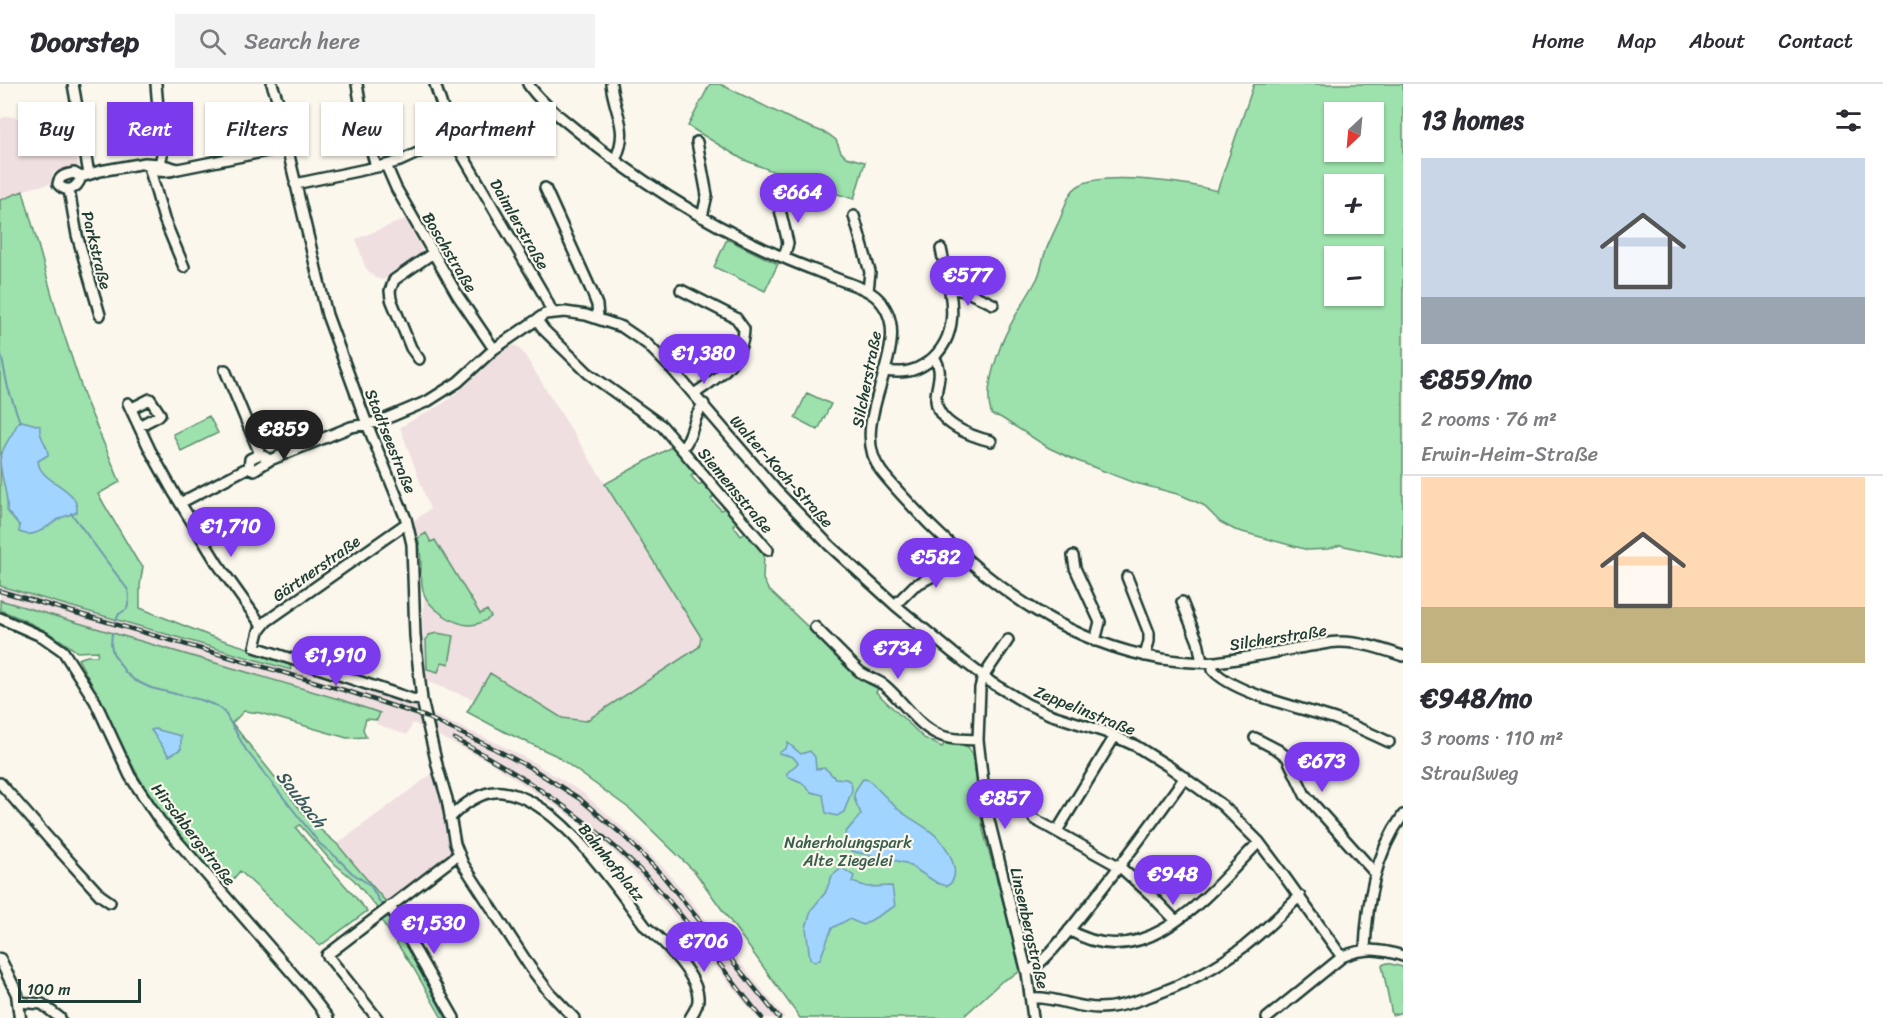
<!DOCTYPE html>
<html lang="en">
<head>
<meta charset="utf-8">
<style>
  :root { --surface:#fff; --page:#f2f2f3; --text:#2b2b33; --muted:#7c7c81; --line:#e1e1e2; --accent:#7c3aed }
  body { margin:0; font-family:Sriracha,sans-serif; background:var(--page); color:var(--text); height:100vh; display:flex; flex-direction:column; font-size:22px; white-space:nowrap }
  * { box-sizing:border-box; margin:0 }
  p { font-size:20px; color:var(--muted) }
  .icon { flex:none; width:33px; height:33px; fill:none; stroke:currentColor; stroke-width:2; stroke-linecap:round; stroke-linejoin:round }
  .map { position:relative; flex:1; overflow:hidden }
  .panel { display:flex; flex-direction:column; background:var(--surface); width:480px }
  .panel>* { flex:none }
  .guide { position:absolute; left:18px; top:18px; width:570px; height:54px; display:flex; gap:12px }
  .needle { width:39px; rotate:206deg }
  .controls { position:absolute; left:1324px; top:18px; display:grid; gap:12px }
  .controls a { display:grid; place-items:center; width:60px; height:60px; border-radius:0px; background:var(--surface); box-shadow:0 2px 4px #0004; font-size:30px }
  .scale { position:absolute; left:18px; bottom:15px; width:123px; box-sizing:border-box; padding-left:6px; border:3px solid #1f3d34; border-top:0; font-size:16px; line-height:21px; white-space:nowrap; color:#1f3d34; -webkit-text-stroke:4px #fbf7ec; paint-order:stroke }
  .price { position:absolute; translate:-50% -51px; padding:0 14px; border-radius:21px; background:var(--accent); color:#fff; font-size:20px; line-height:39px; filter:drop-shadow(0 2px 3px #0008) }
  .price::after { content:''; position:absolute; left:50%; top:36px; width:18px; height:14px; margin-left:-9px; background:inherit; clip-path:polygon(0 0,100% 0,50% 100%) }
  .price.active { background:#222; color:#fff }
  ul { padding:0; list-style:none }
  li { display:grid; align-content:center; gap:12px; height:318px; padding:0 18px }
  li+li { border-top:2px solid var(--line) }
  li span { display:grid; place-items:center; height:186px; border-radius:0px; color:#555 }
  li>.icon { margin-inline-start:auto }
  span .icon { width:108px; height:108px; fill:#fffc; stroke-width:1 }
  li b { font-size:26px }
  h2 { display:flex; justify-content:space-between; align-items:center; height:72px; padding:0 18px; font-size:26px }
  .tag { padding:0 21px; border-radius:0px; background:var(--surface); box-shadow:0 2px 4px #0004; font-size:21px; line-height:54px }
  .tag.active { background:var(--accent); color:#fff }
  header { display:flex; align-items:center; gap:36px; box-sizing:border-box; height:84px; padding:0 30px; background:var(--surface); border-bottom:2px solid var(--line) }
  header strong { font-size:28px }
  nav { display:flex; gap:33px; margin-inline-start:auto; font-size:21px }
  .search { width:420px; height:54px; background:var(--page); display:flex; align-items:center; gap:15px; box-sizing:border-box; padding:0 21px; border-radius:0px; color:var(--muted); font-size:22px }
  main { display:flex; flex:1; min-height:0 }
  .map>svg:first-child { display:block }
</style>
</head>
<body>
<header>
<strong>Doorstep</strong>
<div class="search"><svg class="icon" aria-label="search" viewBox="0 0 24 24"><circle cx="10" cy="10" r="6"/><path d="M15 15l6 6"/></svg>Search here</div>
<nav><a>Home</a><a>Map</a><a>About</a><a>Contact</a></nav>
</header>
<main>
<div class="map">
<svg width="1403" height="934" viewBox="0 0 1403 934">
  <rect width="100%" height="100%" fill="#fbf7ec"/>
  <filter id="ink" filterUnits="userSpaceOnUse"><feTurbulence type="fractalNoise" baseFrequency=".0167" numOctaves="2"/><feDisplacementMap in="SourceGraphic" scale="12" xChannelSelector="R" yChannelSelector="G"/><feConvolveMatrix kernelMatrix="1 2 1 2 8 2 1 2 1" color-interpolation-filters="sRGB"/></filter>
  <g filter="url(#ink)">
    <path fill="#f0dfe1" d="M 7,32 L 41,38 L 45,55 L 71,53 L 79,84 L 53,88 L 55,99 L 30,104 L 0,116 L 0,35 Z
      M 406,135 L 422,166 L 420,172 L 383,196 L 375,194 L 365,183 L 356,155 Z
      M 509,261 L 517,262 L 524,270 L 701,553 L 699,563 L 586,637 L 562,634 L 490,589 L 473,615 L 425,597 L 422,557 L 424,510 L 421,463 L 412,438 L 430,425 L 400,343 L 444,319 L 465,302 Z
      M 0,502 L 411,621 L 497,659 L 533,678 L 583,709 L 628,748 L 666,786 L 785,934 L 757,934 L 685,844 L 649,803 L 611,765 L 569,731 L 488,677 L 413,639 L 407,651 L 376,640 L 380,629 L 342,616 L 0,516 Z
      M 433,689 L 455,769 L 386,818 L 337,760 Z"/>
    <path fill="#9de1ac" stroke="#5e8f70" stroke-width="1.5" fill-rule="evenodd" d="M 710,0 L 720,0 L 795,37 L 828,50 L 836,56 L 841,68 L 846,73 L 865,78 L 854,115 L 802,99 L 742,75 L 688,42 Z
      M 1254,0 L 1403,0 L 1403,475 L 1340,461 L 1328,465 L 1308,466 L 1235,446 L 1220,438 L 1203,421 L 1181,411 L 1132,398 L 1075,376 L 1049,364 L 1000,333 L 992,331 C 984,311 993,283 1000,264 C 1008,240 1025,218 1037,195 C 1041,187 1042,178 1045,169 C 1049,158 1055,146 1060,135 C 1065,123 1068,107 1080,101 C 1105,87 1189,99 1217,107 ZM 1335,28 L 1374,28 L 1374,68 L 1335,68 ZM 1335,100 L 1374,100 L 1374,140 L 1335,140 ZM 1335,172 L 1374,172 L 1374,212 L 1335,212 Z
      M 489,26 L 498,61 L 480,70 L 476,63 L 467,68 L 455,42 Z
      M 23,107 L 57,229 L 86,317 L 120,398 L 98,410 L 138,478 L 143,482 L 140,502 L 140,524 L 210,552 L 283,575 L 290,580 L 291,586 L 0,502 L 0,116 Z
      M 727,155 L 778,180 L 765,207 L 714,183 Z
      M 807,309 L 831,320 L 818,346 L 795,334 Z
      M 209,332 L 218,349 L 181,367 L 173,350 Z
      M 673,362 L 696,387 L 691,392 L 699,401 L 704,397 L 715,411 L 711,415 L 721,426 L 725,423 L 738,437 L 733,441 L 741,452 L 747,448 L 764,469 L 763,495 L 768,505 L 862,594 L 880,602 L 876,608 L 924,654 L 942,663 L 946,657 C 960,658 968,658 973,672 L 983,746 L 1021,883 L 1018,889 L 1002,897 L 962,934 L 800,934 L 695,788 L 630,725 L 555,671 L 505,648 L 467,628 L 490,589 L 562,634 L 586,637 L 699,563 L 701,553 L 605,400 Z
      M 426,449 L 431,458 L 435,456 L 480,530 L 487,526 L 491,533 C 484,538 477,541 469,541 C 453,540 430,525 424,510 C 419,498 423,471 418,454 Z
      M 0,516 L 342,616 L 380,629 L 377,636 L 366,635 L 363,645 L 366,653 L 347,654 L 260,629 L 244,627 L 232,639 L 308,735 L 337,760 L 386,818 L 378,825 L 354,796 L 330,776 L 300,741 L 296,744 C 319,773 344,799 367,827 L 320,862 L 240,787 L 223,807 L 188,765 L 189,763 C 138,710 114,638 78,575 L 87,572 L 97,572 L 98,567 L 77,568 C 53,549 28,537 0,526 Z
      M 437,549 L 454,552 L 449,580 L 442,578 L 438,588 L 427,585 L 426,556 L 429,551 Z
      M 390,829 L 450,934 L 442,934 L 414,885 L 381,836 Z
      M 1387,879 L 1403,883 L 1403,928 L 1392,931 L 1382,881 Z"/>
    <path fill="#a1d4ff" stroke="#6d98ae" stroke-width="1.5" d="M 22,337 L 40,342 C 38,354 48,359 48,371 L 38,377 C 40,400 79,402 77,428 C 71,431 64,432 59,435 C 45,443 35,455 19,448 L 20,442 L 7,427 C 9,410 0,393 0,376 C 2,361 13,352 18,338 Z
      M 155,645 L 181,652 L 181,665 L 169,672 L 151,646 Z
      M 788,659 L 801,670 L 810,667 L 815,673 L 816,685 L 825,684 L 835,694 L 846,695 L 851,698 L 852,706 L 844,728 L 837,732 L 826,729 L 823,711 L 811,708 L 801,698 L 787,692 L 787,689 L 798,679 L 793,673 L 779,669 L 786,664 Z
      M 863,695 L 869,696 C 879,706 889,717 899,726 C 911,736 927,742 938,754 C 948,764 964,792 947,802 L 937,799 L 906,779 L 851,767 L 844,763 L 842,759 L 846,748 L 861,730 C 854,713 849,713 863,695 Z
      M 842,784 L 854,792 L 852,798 L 868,803 L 892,802 L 895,822 L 863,841 L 849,835 L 832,844 L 820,875 L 815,878 L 810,875 L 806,844 L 811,826 L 825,809 L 832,792 Z"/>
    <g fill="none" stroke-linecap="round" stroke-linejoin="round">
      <path stroke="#6d98ae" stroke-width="2" d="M 0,265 L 8,304 L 20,338
        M 71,429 L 128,506 L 129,515 L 127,525 L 119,530 L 116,536
        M 112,549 L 111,561 L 113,569 L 125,588 L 134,596 L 151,604 L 201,616 L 217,622 L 225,629 L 246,666 L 320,760 L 336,773 L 352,789 L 370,801 L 384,825
        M 387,830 L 400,850 L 446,934"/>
      <g stroke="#1f3d34" stroke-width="14">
        <path id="minor" d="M 73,0 L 89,90
          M 156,0 L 162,71 L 160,80
          M 272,0 L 280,23 L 287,63 L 327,231 L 367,340 L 406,435 L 412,460 L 415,552 L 422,616 L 438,685 L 447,715 L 455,760 L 463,780 L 530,883 L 549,908 L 574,934
          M 357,0 L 363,36 L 376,83
          M 435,0 L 452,53 L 544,211 L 552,228
          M 528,0 C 540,18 558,31 575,45 C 638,97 707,140 782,173 C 802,182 823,189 843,197 C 854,201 867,205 875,212 C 925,255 842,334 881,387 C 896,406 913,423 929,440 C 996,506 1068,559 1162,575 C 1179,577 1198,580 1216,578 C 1247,574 1279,567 1310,562 C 1319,561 1330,558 1339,558 C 1362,558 1382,565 1403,572
          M 611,0 C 615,32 630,44 615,76
          M 697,58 L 707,111 L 702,133
          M 145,79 L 160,80 L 178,85 C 166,89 154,89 145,79 Z
          M 386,81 L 396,104 L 458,212 L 494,265
          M 178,85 L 287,63
          M 150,86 L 164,135 L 184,183
          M 74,89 L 81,93 C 77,105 67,110 58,100 C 59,91 67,91 74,89 Z
          M 81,93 L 100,87 L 145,79
          M 295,100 L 386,81 L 400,77 L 452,53
          M 545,104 L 592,208 L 597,221 L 598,233
          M 775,105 L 788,159 L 784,174
          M 69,106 L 77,151 L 100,231
          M 854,132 L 870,188 L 868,207
          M 949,204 L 965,207 L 993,220
          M 681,206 L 736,234 L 744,245 C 743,277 718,294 694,310
          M 537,236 L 544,246 L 588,289 L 662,342 L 768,466
          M 934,273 C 944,288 937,297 936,313 C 935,339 970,352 991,357
          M 419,275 L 411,264 L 391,215 L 390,207 L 394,196 L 433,169
          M 225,286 L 260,370
          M 884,287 C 901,289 913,289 928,278 C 966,249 949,204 941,165
          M 128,319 L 150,366 L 174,409 L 217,479 L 262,542
          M 132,324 L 150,315 L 160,330 L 158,332 L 139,342
          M 682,364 C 694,353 692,332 704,320
          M 260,370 L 270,376 L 254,386 L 249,383 L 250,375 Z
          M 270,376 L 351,343 L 378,338 L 428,317 L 458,298 L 494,265 L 545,230 L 565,228 L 586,231 L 622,243 L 647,260 L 672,285 L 775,405 L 829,461 L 895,521 L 953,569 L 992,599 L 1027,620 L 1049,630 L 1105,648 L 1136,662 L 1168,682 L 1222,721 L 1259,758 L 1277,782 L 1342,873
          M 180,419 L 249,383
          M 407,439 L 267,537 L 259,547 L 255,563 L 412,615 L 422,616
          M 1073,472 L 1075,484 L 1100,538 L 1095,557
          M 1127,493 L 1149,549 L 1149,557 L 1145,572
          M 1182,518 L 1198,558 L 1202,578
          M 895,521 L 914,502 L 965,475
          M 0,534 L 43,553 L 63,567 L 95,617 L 130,692 L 160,737 L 305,904 L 328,934
          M 815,543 L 859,587 C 866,593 876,595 884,601 C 905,618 921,649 949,654 C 959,656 968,655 978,656
          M 1008,556 L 983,593 L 980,604 L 978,656 L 986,724 L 1027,889 L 1033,934
          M 1213,578 L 1213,586 C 1234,610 1306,625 1338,636 C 1355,642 1372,650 1389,658
          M 1255,654 L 1278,666 L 1287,673 L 1305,711 L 1375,789
          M 0,699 L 50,756 L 100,811 L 110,818
          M 450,734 C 462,721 482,706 502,708 C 558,714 614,801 646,843 C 663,856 700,894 698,916 C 698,922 693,929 690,934
          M 1034,735 L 1120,783 L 1151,811 L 1176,837
          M 1057,747 L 1115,652
          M 390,822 L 454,934
          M 1069,846 C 1146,893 1210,808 1259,758
          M 1365,865 C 1367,818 1375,770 1403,731
          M 1027,889 C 1051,872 1069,846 1087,824 C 1121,781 1153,738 1185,693
          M 1031,914 C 1054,912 1075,924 1099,924 C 1116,924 1132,919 1148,913 C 1183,901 1216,884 1245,862 C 1264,847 1282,829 1300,812
          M 18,918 L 42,920 L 60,934
          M 377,934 L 327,871 L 459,770
          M 1267,934 L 1342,873 C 1364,863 1381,865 1403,872"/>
      </g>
      <g stroke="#1f3d34" stroke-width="15">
        <path id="tertiary" d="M 0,875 L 17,910 L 20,934"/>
      </g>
      <use href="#minor" stroke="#fbf7ec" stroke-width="9"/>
      <use href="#tertiary" stroke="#fbf7ec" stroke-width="10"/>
      <g stroke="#1f3d34" stroke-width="4.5">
        <path id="rail" d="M 0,507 L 347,607 L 426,633 L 495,665 L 531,684 L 580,715 L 625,753 L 663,792 L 779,934
          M 455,655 C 527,693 596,740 653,799 C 692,841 725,889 762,934"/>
      </g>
      <use href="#rail" stroke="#fbf7ec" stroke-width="2" stroke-dasharray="7" stroke-linecap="butt"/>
    </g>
  </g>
  <g text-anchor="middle" stroke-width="4.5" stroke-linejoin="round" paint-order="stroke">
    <g font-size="16" fill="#1f3d34" stroke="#fbf7ec">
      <text transform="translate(520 140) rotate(60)" y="6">Daimlerstraße</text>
      <text transform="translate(97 166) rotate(76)" y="6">Parkstraße</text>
      <text transform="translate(450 168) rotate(59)" y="6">Boschstraße</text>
      <text transform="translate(866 295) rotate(-79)" y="6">Silcherstraße</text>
      <text transform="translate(391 357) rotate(68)" y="6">Stadtseestraße</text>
      <text transform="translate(782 387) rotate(48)" y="6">Walter-Koch-Straße</text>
      <text transform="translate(736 406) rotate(50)" y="6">Siemensstraße</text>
      <text transform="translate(316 484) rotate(-35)" y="6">Gärtnerstraße</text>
      <text transform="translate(1278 553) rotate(-9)" y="6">Silcherstraße</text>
      <text transform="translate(1085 626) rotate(22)" y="6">Zeppelinstraße</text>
      <text transform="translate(194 750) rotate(52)" y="6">Hirschbergstraße</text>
      <text transform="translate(612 778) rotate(51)" y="6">Bahnhofplatz</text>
      <text transform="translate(1030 844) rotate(77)" y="6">Linsenbergstraße</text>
    </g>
    <g font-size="16" fill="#385e4c" stroke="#fbf7ec">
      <text x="848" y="764">Naherholungspark<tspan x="848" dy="18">Alte Ziegelei</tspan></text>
    </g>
    <g font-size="18" font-style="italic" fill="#395b5d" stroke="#fbf7ec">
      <text transform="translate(301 715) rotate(52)" y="6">Saubach</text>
    </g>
  </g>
</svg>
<div class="controls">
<a><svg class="needle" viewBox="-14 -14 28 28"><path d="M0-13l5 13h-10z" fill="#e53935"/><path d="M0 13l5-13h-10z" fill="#7c7c81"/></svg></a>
<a>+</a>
<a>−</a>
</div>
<div class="scale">100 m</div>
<b class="price" style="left:798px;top:140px">€664</b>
<b class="price" style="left:968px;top:223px">€577</b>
<b class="price" style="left:704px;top:301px">€1,380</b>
<b class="price active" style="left:284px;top:377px">€859</b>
<b class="price" style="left:231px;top:474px">€1,710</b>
<b class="price" style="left:936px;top:505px">€582</b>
<b class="price" style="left:898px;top:596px">€734</b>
<b class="price" style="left:336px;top:603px">€1,910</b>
<b class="price" style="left:1322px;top:709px">€673</b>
<b class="price" style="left:1005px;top:746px">€857</b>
<b class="price" style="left:1173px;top:822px">€948</b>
<b class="price" style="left:434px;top:871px">€1,530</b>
<b class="price" style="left:704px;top:889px">€706</b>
<div class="guide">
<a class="tag">Buy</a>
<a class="tag active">Rent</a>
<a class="tag">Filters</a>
<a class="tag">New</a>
<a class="tag">Apartment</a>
</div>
</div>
<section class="panel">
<h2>13 homes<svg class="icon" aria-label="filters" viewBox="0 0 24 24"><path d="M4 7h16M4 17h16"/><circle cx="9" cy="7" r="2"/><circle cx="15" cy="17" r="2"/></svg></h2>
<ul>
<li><span style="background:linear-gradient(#c9d6e8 75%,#9aa5b1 0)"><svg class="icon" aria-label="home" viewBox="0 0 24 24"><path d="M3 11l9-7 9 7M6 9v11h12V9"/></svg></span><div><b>€859/mo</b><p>2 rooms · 76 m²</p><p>Erwin-Heim-Straße</p></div></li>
<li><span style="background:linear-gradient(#ffd9b3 70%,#c2b280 0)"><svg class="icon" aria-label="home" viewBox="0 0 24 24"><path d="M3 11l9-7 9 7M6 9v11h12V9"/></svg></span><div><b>€948/mo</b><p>3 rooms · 110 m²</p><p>Straußweg</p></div></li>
</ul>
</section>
</main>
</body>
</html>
